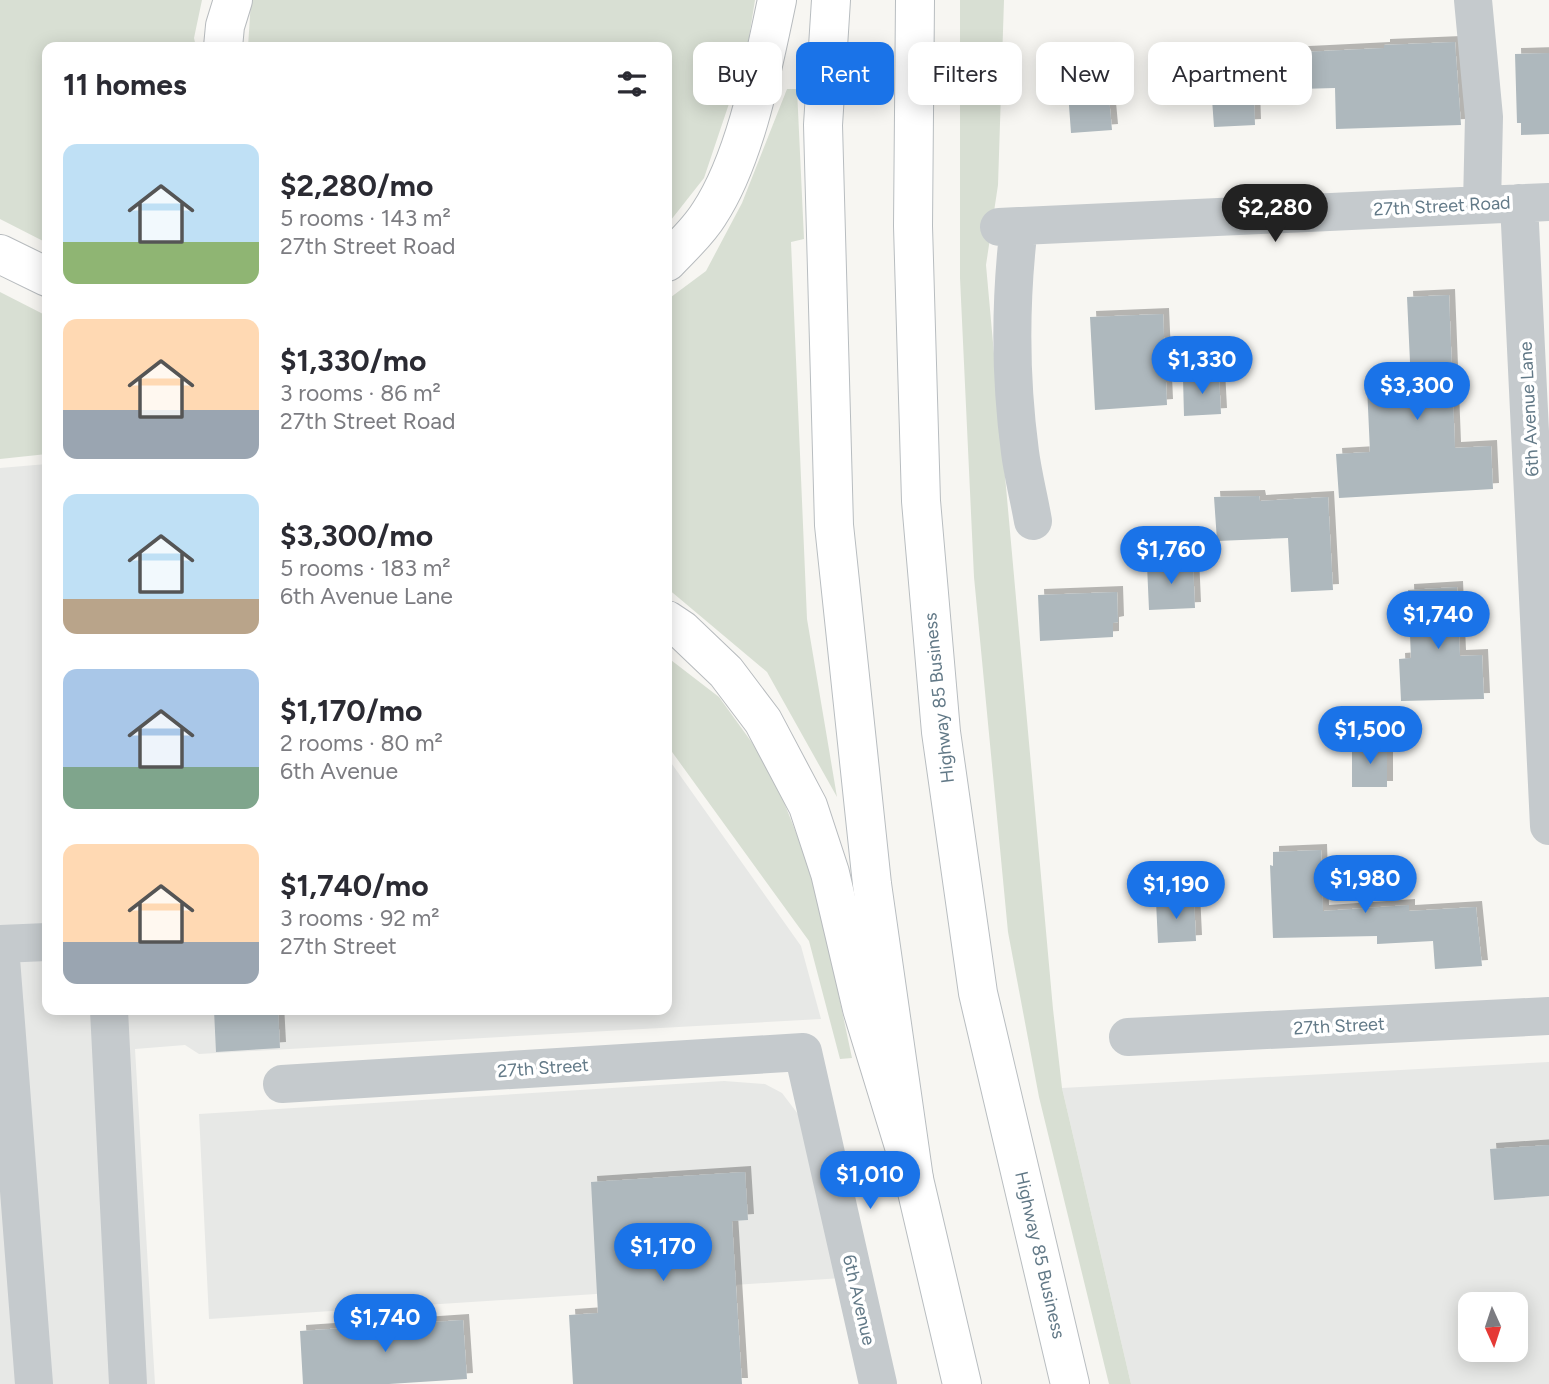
<!DOCTYPE html>
<html lang="en">
<head>
<meta charset="utf-8">
<style>
  :root { --surface:#fff; --page:#f2f2f3; --text:#2b2b33; --muted:#7c7c81; --accent:#1a73e8 }
  body { margin:0; font-family:Figtree,sans-serif; background:var(--page); color:var(--text); height:100vh; display:flex; flex-direction:column; font-size:26px; white-space:nowrap }
  * { box-sizing:border-box; margin:0 }
  p { font-size:23px; color:var(--muted) }
  .icon { flex:none; width:38px; height:38px; fill:none; stroke:currentColor; stroke-width:2; stroke-linecap:round; stroke-linejoin:round }
  .map { position:relative; flex:1; overflow:hidden }
  .sheet { position:absolute; left:42px; top:42px; width:630px; height:973px; display:flex; flex-direction:column; background:var(--surface); border-radius:14px; box-shadow:0 4px 18px #0003 }
  .sheet>* { flex:none }
  .banner { position:absolute; left:693px; top:42px; width:665px; height:63px; display:flex; gap:14px }
  .needle { width:46px; rotate:177deg }
  .tools { position:absolute; left:1458px; top:1292px; display:grid; gap:14px }
  .tools a { display:grid; place-items:center; width:70px; height:70px; border-radius:14px; background:var(--surface); box-shadow:0 4px 18px #0003; font-size:35px }
  .price { position:absolute; translate:-50% -60px; padding:0 16px; border-radius:24px; background:var(--accent); color:#fff; font-size:23px; line-height:46px; filter:drop-shadow(0 2px 4px #0008) }
  .price::after { content:''; position:absolute; left:50%; top:42px; width:21px; height:16px; margin-left:-10px; background:inherit; clip-path:polygon(0 0,100% 0,50% 100%) }
  .price.current { background:#222; color:#fff }
  ul { padding:0; list-style:none }
  li { display:flex; align-items:center; gap:21px; height:175px; padding:0 21px }
  li span { display:grid; place-items:center; flex:none; width:196px; height:140px; border-radius:14px; color:#555 }
  li>.icon { margin-inline-start:auto }
  span .icon { width:84px; height:84px; fill:#fffc; stroke-width:1 }
  li b { font-size:30px }
  h2 { display:flex; justify-content:space-between; align-items:center; height:84px; padding:0 21px; font-size:30px }
  .tag { padding:0 24px; border-radius:14px; background:var(--surface); box-shadow:0 4px 18px #0003; font-size:24px; line-height:63px }
  .tag.current { background:var(--accent); color:#fff }
  .map>svg:first-child { display:block }
</style>
</head>
<body>
<div class="map">
<svg width="1549" height="1384" viewBox="0 0 1549 1384">
  <defs>
    <filter id="shadow"><feDropShadow dx="6" dy="-6" stdDeviation="0" flood-color="#0004"/></filter>
  </defs>
  <rect width="100%" height="100%" fill="#f7f6f2"/>
  <path fill="#e7e8e6" fill-rule="evenodd" d="M 47,464 L 47,1010 L 667,1010 L 667,757 L 801,946 L 821,1019 L 199,1054 L 185,1045 L 135,1049 L 155,1384 L 0,1384 L 0,468 Z
    M 1549,1062 L 1549,1384 L 1131,1384 L 1062,1088 ZM 1470,1304 L 1516,1304 L 1516,1349 L 1470,1349 Z
    M 724,1081 L 765,1084 L 782,1093 L 804,1122 L 842,1278 L 209,1319 L 199,1114 Z"/>
  <path fill="#d8dfd3" d="M 0,0 L 202,0 L 194,38 L 196,47 L 47,47 L 47,243 L 0,219 Z
    M 251,0 L 755,0 L 747,50 L 704,178 L 667,225 L 667,47 L 248,47 Z
    M 960,0 L 1004,0 L 998,185 L 986,265 L 1053,1009 L 1062,1088 L 1131,1384 L 1109,1384 L 1039,1097 L 1008,932 L 974,577 L 960,278 Z
    M 787,89 L 797,89 L 804,239 L 791,242 L 807,619 L 837,797 L 767,672 L 667,588 L 667,300 L 706,271 L 742,203 Z
    M 0,292 L 47,316 L 47,454 L 0,459 Z
    M 667,657 L 719,697 L 771,769 L 802,848 L 820,907 L 852,1058 L 840,1059 L 809,941 L 667,745 Z"/>
  <path fill="#aeb8bd" filter="url(#shadow)" d="M 1455,42 L 1461,125 L 1336,129 L 1335,88 L 1261,90 L 1262,54 L 1384,48 L 1384,45 Z
    M 1549,53 L 1549,134 L 1521,135 L 1521,123 L 1517,123 L 1515,54 Z
    M 1253,69 L 1255,125 L 1214,127 L 1210,71 Z
    M 1107,76 L 1112,130 L 1071,133 L 1067,78 Z
    M 1449,295 L 1455,448 L 1491,446 L 1493,489 L 1339,498 L 1336,454 L 1370,452 L 1367,386 L 1411,384 L 1407,297 Z
    M 1163,314 L 1167,405 L 1095,410 L 1090,317 Z
    M 1219,376 L 1221,414 L 1184,416 L 1183,378 Z
    M 1259,496 L 1260,501 L 1328,497 L 1333,590 L 1291,592 L 1288,538 L 1217,541 L 1214,497 Z
    M 1193,563 L 1195,608 L 1149,610 L 1147,565 Z
    M 1457,587 L 1460,656 L 1482,655 L 1484,699 L 1401,701 L 1399,659 L 1411,658 L 1408,590 Z
    M 1117,592 L 1118,622 L 1113,623 L 1113,637 L 1040,641 L 1038,595 Z
    M 1352,744 L 1387,744 L 1387,787 L 1352,787 Z
    M 1321,850 L 1323,911 L 1409,905 L 1409,911 L 1476,907 L 1482,966 L 1435,969 L 1433,941 L 1377,944 L 1377,936 L 1273,938 L 1270,865 L 1273,866 L 1273,852 Z
    M 1194,899 L 1196,941 L 1158,943 L 1156,901 Z
    M 214,1010 L 278,1010 L 280,1048 L 216,1052 Z
    M 1549,1145 L 1549,1196 L 1494,1200 L 1490,1149 Z
    M 745,1172 L 748,1220 L 732,1221 L 742,1384 L 573,1384 L 569,1315 L 598,1313 L 591,1182 Z
    M 463,1320 L 467,1379 L 389,1384 L 303,1384 L 300,1331 Z"/>
  <g fill="none" stroke-linecap="round" stroke-linejoin="round">
    <g stroke="#b8bdc0" stroke-width="40">
      <path id="major" d="M 831,0 L 823,125 L 834,525 L 872,884 L 914,1179 L 962,1384
        M 915,0 L 913,226 L 921,501 L 941,732 L 978,993 L 1070,1384"/>
    </g>
    <g stroke="#b7bbbe" stroke-width="40">
      <path id="highway" d="M 223,47 L 225,26 L 233,0
        M 0,254 L 47,277
        M 667,262 C 681,247 698,232 709,214 C 746,158 763,66 777,0
        M 667,620 L 682,630 L 726,672 L 763,721 L 808,806 L 830,873 L 862,1009 L 914,1179"/>
    </g>
    <path stroke="#c5cacd" stroke-width="38" d="M 1473,0 L 1484,117 L 1482,204
      M 1519,203 L 1549,826
      M 1019,226 C 1010,301 1010,377 1020,452 C 1023,475 1029,498 1033,521
      M 999,227 L 1549,202
      M 0,944 L 47,942
      M 0,946 L 34,1384
      M 109,1010 L 128,1384
      M 1128,1037 L 1549,1016
      M 282,1084 L 803,1052 L 878,1384"/>
    <use href="#major" stroke="#fff" stroke-width="38"/>
    <use href="#highway" stroke="#fff" stroke-width="38"/>
  </g>
  <g text-anchor="middle" stroke-width="7" stroke-linejoin="round" paint-order="stroke">
    <g font-size="18" fill="#627987" stroke="#fff">
      <text transform="translate(1442 206) rotate(-3)" y="6">27th Street Road</text>
      <text transform="translate(1529 409) rotate(-93)" y="6">6th Avenue Lane</text>
      <text transform="translate(939 698) rotate(-96)" y="6">Highway 85 Business</text>
      <text transform="translate(1339 1026) rotate(-3)" y="6">27th Street</text>
      <text transform="translate(543 1068) rotate(-4)" y="6">27th Street</text>
      <text transform="translate(1040 1255) rotate(77)" y="6">Highway 85 Business</text>
      <text transform="translate(859 1300) rotate(77)" y="6">6th Avenue</text>
    </g>
  </g>
</svg>
<div class="tools">
<a><svg class="needle" viewBox="-14 -14 28 28"><path d="M0-13l5 13h-10z" fill="#e53935"/><path d="M0 13l5-13h-10z" fill="#7c7c81"/></svg></a>
</div>
<b class="price current" style="left:1275px;top:244px">$2,280</b>
<b class="price" style="left:1202px;top:396px">$1,330</b>
<b class="price" style="left:1417px;top:422px">$3,300</b>
<b class="price" style="left:1171px;top:586px">$1,760</b>
<b class="price" style="left:1438px;top:651px">$1,740</b>
<b class="price" style="left:1370px;top:766px">$1,500</b>
<b class="price" style="left:1365px;top:915px">$1,980</b>
<b class="price" style="left:1176px;top:921px">$1,190</b>
<b class="price" style="left:870px;top:1211px">$1,010</b>
<b class="price" style="left:663px;top:1283px">$1,170</b>
<b class="price" style="left:385px;top:1354px">$1,740</b>
<div class="banner">
<a class="tag">Buy</a>
<a class="tag current">Rent</a>
<a class="tag">Filters</a>
<a class="tag">New</a>
<a class="tag">Apartment</a>
</div>
<section class="sheet">
<h2>11 homes<svg class="icon" aria-label="filters" viewBox="0 0 24 24"><path d="M4 7h16M4 17h16"/><circle cx="9" cy="7" r="2"/><circle cx="15" cy="17" r="2"/></svg></h2>
<ul>
<li><span style="background:linear-gradient(#bfe0f5 70%,#8fb573 0)"><svg class="icon" aria-label="home" viewBox="0 0 24 24"><path d="M3 11l9-7 9 7M6 9v11h12V9"/></svg></span><div><b>$2,280/mo</b><p>5 rooms · 143 m²</p><p>27th Street Road</p></div></li>
<li><span style="background:linear-gradient(#ffd9b3 65%,#9aa5b1 0)"><svg class="icon" aria-label="home" viewBox="0 0 24 24"><path d="M3 11l9-7 9 7M6 9v11h12V9"/></svg></span><div><b>$1,330/mo</b><p>3 rooms · 86 m²</p><p>27th Street Road</p></div></li>
<li><span style="background:linear-gradient(#bfe0f5 75%,#b9a48a 0)"><svg class="icon" aria-label="home" viewBox="0 0 24 24"><path d="M3 11l9-7 9 7M6 9v11h12V9"/></svg></span><div><b>$3,300/mo</b><p>5 rooms · 183 m²</p><p>6th Avenue Lane</p></div></li>
<li><span style="background:linear-gradient(#a9c7e8 70%,#7fa58c 0)"><svg class="icon" aria-label="home" viewBox="0 0 24 24"><path d="M3 11l9-7 9 7M6 9v11h12V9"/></svg></span><div><b>$1,170/mo</b><p>2 rooms · 80 m²</p><p>6th Avenue</p></div></li>
<li><span style="background:linear-gradient(#ffd9b3 70%,#9aa5b1 0)"><svg class="icon" aria-label="home" viewBox="0 0 24 24"><path d="M3 11l9-7 9 7M6 9v11h12V9"/></svg></span><div><b>$1,740/mo</b><p>3 rooms · 92 m²</p><p>27th Street</p></div></li>
</ul>
</section>
</div>
</body>
</html>
